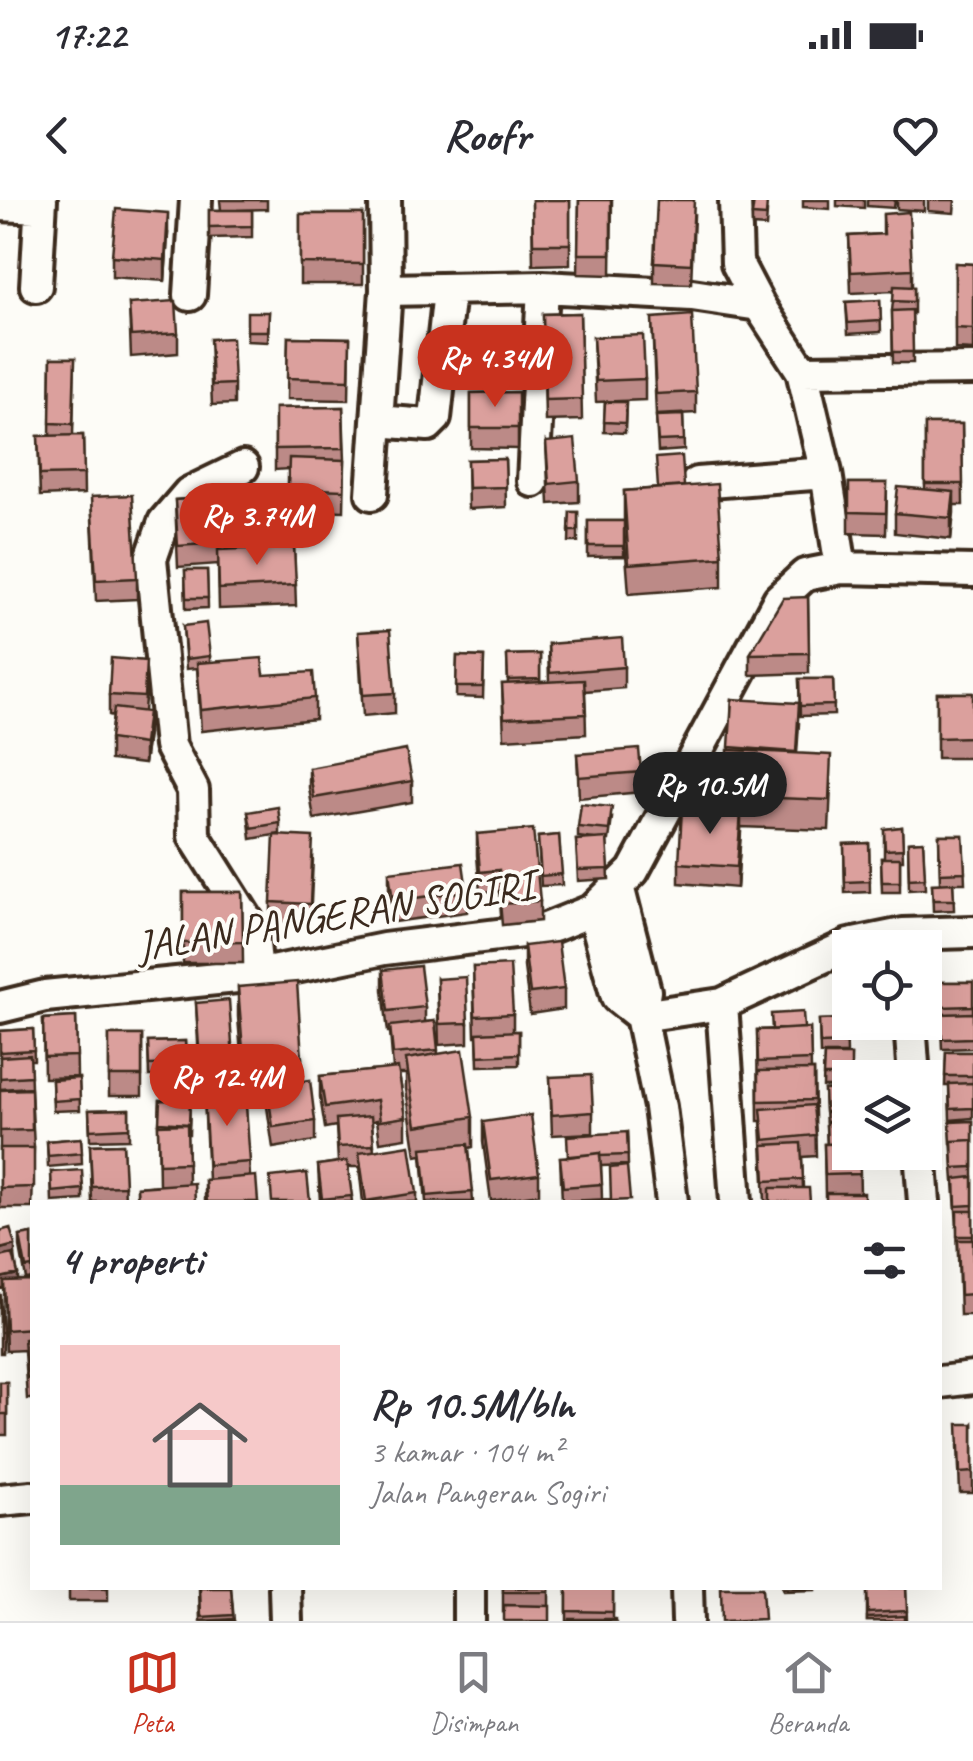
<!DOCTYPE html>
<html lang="id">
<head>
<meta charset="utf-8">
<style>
  :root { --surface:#fff; --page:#f7f7f7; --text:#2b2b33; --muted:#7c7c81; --line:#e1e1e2; --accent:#c8321e }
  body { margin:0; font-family:Caveat,sans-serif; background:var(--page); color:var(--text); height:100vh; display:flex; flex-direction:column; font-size:38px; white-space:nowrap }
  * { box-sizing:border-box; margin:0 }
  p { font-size:32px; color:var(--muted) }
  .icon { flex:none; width:55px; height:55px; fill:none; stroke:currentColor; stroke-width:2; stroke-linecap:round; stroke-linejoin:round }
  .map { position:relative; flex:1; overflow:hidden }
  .sheet { position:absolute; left:30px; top:1000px; width:912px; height:390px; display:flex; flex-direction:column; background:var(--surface); border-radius:0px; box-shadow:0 10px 40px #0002 }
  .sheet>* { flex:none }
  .buttons { position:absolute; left:832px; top:730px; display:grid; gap:20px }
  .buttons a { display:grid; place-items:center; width:110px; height:110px; border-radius:0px; background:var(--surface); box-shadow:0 10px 40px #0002; font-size:50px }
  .price { position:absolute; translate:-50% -85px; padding:0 22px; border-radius:35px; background:var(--accent); color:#fff; font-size:32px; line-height:65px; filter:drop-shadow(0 2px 5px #0008) }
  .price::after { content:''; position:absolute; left:50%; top:60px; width:30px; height:22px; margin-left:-15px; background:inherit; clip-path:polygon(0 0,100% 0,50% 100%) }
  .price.on { background:#222; color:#fff }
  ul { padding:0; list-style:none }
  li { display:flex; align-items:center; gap:30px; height:250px; padding:0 30px }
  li+li { border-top:2px solid var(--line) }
  li span { display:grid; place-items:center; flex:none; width:280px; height:200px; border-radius:0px; color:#555 }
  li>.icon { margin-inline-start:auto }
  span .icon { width:120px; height:120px; fill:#fffc; stroke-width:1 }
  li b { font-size:42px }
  h2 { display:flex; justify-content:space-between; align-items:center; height:120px; padding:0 30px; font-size:42px }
  .status { display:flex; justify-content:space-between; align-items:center; height:70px; padding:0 50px; background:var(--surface); direction:ltr }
  .status svg { height:28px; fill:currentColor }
  header { display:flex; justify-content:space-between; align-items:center; height:130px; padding:0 30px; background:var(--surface); font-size:45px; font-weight:800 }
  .dock { display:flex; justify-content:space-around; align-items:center; height:140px; border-top:2px solid var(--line); background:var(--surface); font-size:28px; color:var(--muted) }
  .dock a { display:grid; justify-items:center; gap:5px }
  .dock .on { color:var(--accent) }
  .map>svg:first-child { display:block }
</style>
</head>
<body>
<div class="status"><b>17:22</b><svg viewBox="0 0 49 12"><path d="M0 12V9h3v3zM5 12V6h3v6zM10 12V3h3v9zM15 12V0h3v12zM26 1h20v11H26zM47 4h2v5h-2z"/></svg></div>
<header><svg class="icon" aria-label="back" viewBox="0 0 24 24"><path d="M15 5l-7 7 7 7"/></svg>Roofr<svg class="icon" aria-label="heart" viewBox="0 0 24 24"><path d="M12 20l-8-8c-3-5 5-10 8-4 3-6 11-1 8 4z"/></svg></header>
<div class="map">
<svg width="973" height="1421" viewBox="0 0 973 1421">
  <rect width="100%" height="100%" fill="#fdfcf7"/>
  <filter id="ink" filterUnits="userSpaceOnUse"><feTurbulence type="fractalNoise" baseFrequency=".01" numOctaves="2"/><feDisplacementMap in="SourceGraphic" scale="20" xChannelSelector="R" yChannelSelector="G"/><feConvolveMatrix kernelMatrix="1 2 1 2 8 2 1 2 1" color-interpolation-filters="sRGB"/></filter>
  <g filter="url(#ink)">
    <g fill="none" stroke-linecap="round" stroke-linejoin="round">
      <g stroke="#3b2a1e" stroke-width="38">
        <path id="minor" d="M 735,0 L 737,63 L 759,105
          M 0,5 L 40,7
          M 36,86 L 41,0
          M 386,90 L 543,87 L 692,95 L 759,105 L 802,171
          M 190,95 L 196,0
          M 377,221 L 428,225 L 435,218 L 449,91
          M 243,267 L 189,293 L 164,322 L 151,359 L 170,546 L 193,590 L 194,636 L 247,720 L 254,743 L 257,775
          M 533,281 L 543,87
          M 697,283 L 826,273
          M 372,294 L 386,90 L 385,0
          M 841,368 L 826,273 L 802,171 L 973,169
          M 618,686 L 645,791 L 641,816 L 660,907 L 672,1002
          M 593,710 L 617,797 L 641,816
          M 722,804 L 736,1002
          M 0,807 L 45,796 L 257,775 L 384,749 L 546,729 L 593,710 L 633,671 L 779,399 L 805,375 L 841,368 L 973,371
          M 641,816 L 722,804 L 849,745 L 903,734 L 973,732
          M 910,822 L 914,878
          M 920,952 L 924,1002
          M 940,1182 L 973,1178
          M 0,1300 L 32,1297
          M 285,1388 L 286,1421
          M 469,1388 L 469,1421
          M 687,1388 L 688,1421"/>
      </g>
      <use href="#minor" stroke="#fdfcf7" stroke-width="30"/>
    </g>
    <path fill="#bc8a87" stroke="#3b2a1e" stroke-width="2.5" d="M 220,0 L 267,0 L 267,9 L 237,10 L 252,10 L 252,37 L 209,38 L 209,10 L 221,10 Z
      M 532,0 L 570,0 L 570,64 L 533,65 Z
      M 579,0 L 612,0 L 611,75 L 578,74 Z
      M 803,0 L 830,0 L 830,9 L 803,7 Z
      M 837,0 L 864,0 L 864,8 L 837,6 Z
      M 867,0 L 895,0 L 894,8 L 867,6 Z
      M 897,0 L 924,0 L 924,11 L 897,9 Z
      M 928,0 L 955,0 L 954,13 L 928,11 Z
      M 767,12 L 766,27 L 752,26 L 752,15 Z
      M 300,14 L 363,14 L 363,84 L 300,84 Z
      M 883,14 L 912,69 L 912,87 L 914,87 L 914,113 L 912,113 L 913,163 L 893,163 L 892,111 L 894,91 L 851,93 L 849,36 L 883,34 Z
      M 694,16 L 691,84 L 654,83 L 654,62 Z
      M 168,34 L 165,81 L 112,77 L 112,56 Z
      M 955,63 L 973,64 L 973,150 L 955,149 Z
      M 880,100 L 881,132 L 848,134 L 846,102 Z
      M 129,104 L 178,133 L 178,153 L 131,157 Z
      M 269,112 L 268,142 L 247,141 L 247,131 Z
      M 580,113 L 582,220 L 545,221 L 543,114 Z
      M 652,118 L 696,192 L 696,213 L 656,215 Z
      M 288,137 L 350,138 L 349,200 L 287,199 Z
      M 593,137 L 645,179 L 645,200 L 596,202 Z
      M 472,141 L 489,153 L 489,164 L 472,165 Z
      M 51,158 L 75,158 L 73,235 L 83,235 L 84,294 L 40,296 L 38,236 L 50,236 Z
      M 210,160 L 234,184 L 234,204 L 212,205 Z
      M 518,192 L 518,249 L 471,248 L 471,193 Z
      M 605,202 L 626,202 L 625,233 L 604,232 Z
      M 343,207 L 345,260 L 344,311 L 288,309 L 288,269 L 275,270 L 275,208 Z
      M 683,215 L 684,250 L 658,252 L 656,216 Z
      M 925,224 L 962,224 L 963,305 L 954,305 L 951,339 L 895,333 L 895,313 L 925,289 Z
      M 546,242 L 579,281 L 579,302 L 549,304 Z
      M 505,259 L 506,307 L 468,309 L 467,260 Z
      M 849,283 L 887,283 L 886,334 L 849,333 Z
      M 684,286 L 722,357 L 722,387 L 629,394 L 624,328 L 624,356 L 588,357 L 588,321 L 624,321 L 624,291 Z
      M 91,297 L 137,378 L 137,399 L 96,401 Z
      M 216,297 L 219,350 L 294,347 L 296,406 L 219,409 L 218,364 L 178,367 L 175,300 Z
      M 570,312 L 578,312 L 578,342 L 569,342 Z
      M 185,370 L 207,370 L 208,408 L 186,409 Z
      M 808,397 L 809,473 L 750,475 L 750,454 Z
      M 183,426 L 210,456 L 210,462 L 264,475 L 315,498 L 315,519 L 201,531 L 197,468 L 186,469 Z
      M 358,432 L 395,493 L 395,513 L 363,516 Z
      M 548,444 L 624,467 L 624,488 L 585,491 L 586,534 L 504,539 L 502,484 L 508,484 L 507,455 L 540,454 L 540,482 L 549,482 Z
      M 457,456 L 484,457 L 483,498 L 456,497 Z
      M 799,479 L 833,479 L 834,515 L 800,516 Z
      M 146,482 L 144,512 L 148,533 L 144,564 L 110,560 L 110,539 L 113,516 L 109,515 L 109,495 Z
      M 937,493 L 973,493 L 973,558 L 937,558 Z
      M 732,499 L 799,523 L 797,554 L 831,585 L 829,630 L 741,627 L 737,688 L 679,683 L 679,663 L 727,611 Z
      M 577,554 L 641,572 L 641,592 L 579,598 Z
      M 309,568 L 412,581 L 412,602 L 314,619 L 309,588 Z
      M 248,612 L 280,623 L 280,634 L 251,639 Z
      M 612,618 L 609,640 L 607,640 L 609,679 L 578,681 L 576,640 L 594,639 L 578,637 L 578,627 Z
      M 902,627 L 903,660 L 900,660 L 900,692 L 882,692 L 881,658 L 884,658 L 884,629 Z
      M 477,634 L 540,701 L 540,721 L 502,725 L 499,691 L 480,692 L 477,655 Z
      M 559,635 L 562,685 L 541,686 L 538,637 Z
      M 939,635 L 963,635 L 965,683 L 953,683 L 954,710 L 933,711 L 932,684 L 940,684 Z
      M 923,641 L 925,689 L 909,690 L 908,642 Z
      M 869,643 L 870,692 L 845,693 L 844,644 Z
      M 313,658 L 310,724 L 271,722 L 271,702 Z
      M 389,672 L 467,691 L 467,712 L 393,722 L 389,693 Z
      M 183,692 L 242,692 L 243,763 L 183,763 Z
      M 524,746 L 564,789 L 564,809 L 530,814 L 524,767 Z
      M 473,767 L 513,814 L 513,831 L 519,831 L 519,865 L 478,866 L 477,836 L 475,836 Z
      M 383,770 L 425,807 L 425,822 L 435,821 L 438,854 L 473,917 L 473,947 L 469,948 L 473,1002 L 426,1002 L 422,955 L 416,956 L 406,889 L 406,874 L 399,874 L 406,917 L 406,938 L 380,942 L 377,920 L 372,921 L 374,951 L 417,993 L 417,1002 L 363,1002 L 359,967 L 348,967 L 352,1002 L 320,1002 L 318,965 L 338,962 L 336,926 L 325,928 L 320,897 L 320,876 L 393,869 L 390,832 L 388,832 L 383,790 Z
      M 437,779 L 468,823 L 468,843 L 439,845 Z
      M 939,782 L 973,782 L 973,848 L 942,849 Z
      M 238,787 L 302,858 L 302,881 L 315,921 L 315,941 L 273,948 L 267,907 L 267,891 L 245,893 L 250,976 L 258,1002 L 205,1002 L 205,980 L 208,980 L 204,895 L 244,892 L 238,817 Z
      M 196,803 L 233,859 L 233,879 L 200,882 Z
      M 76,817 L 77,877 L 44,878 L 43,819 Z
      M 846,819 L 847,854 L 820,854 L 819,820 Z
      M 810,828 L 811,870 L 814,870 L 816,956 L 802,957 L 803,988 L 770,1001 L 765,1001 L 761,921 L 758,921 L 757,830 Z
      M 33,829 L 34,860 L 30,860 L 31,887 L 0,889 L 0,831 Z
      M 109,835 L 142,835 L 142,896 L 109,896 Z
      M 185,841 L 186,875 L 149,876 L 148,842 Z
      M 946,852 L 973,852 L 973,918 L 950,920 L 949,886 L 945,886 Z
      M 824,855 L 851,855 L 850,887 L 823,887 Z
      M 550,877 L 593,912 L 593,933 L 552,935 Z
      M 79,878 L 80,910 L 53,911 L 52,880 Z
      M 31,889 L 34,948 L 32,1008 L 0,1008 L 0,890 Z
      M 850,889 L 850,952 L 861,952 L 859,953 L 860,993 L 825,996 L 824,944 L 827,944 L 824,890 Z
      M 160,900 L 190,901 L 189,934 L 187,934 L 188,983 L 195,1002 L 137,1002 L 137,987 L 159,985 L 158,925 L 159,925 Z
      M 129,909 L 129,939 L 90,940 L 89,910 Z
      M 973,921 L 973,1115 L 960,1115 L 957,1026 L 950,922 Z
      M 483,922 L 539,974 L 539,994 L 491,1001 L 483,942 Z
      M 627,932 L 628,965 L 601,966 L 602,1000 L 562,1001 L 560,957 L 567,957 Z
      M 81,938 L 82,964 L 48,967 L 47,941 Z
      M 123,944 L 125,1002 L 92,1002 L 90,945 Z
      M 51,972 L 83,989 L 83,1000 L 52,1002 Z
      M 0,1031 L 15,1055 L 18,1080 L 32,1080 L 32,1199 L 27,1199 L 24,1150 L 6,1151 L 4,1088 L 0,1089 Z
      M 32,1034 L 32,1078 L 26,1079 L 20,1047 L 20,1036 Z
      M 0,1095 L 3,1132 L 3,1153 L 0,1153 Z
      M 0,1182 L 7,1182 L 7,1235 L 0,1235 Z
      M 973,1224 L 973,1293 L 960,1293 L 958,1245 Z
      M 69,1388 L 108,1388 L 108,1401 L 69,1401 Z
      M 199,1388 L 231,1388 L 234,1421 L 200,1421 Z
      M 503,1388 L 549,1388 L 549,1406 L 503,1412 Z
      M 567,1388 L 613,1388 L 613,1419 L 615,1421 L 567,1421 Z
      M 782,1388 L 816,1388 L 816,1390 L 783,1391 Z
      M 867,1388 L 906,1388 L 907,1421 L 867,1421 Z"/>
    <path fill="#99706e" stroke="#3b2a1e" stroke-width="2.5" d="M 168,13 L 168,34 L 165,81 L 165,60 Z
      M 954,292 L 954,313 L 951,339 L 951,318 Z
      M 148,512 L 148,533 L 144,564 L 144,544 Z
      M 741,612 L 741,632 L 737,688 L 737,667 Z
      M 15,1045 L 15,1055 L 0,1059 L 0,1049 Z
      M 18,1074 L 18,1084 L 0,1089 L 0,1078 Z"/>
    <path fill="#dba09d" stroke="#3b2a1e" stroke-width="2.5" d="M 532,0 L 570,0 L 570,44 L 533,44 Z
      M 579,0 L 611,0 L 611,54 L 578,54 Z
      M 657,0 L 694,0 L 691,64 L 654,62 Z
      M 754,0 L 767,2 L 766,16 L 752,15 Z
      M 116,9 L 168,13 L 165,60 L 112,56 Z
      M 209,10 L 252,10 L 252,26 L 209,27 Z
      M 909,12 L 912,69 L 851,72 L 849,36 L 884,34 L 883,14 Z
      M 300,14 L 363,14 L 363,64 L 300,63 Z
      M 955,63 L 973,64 L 973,129 L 955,128 Z
      M 894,86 L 914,87 L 914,102 L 893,101 Z
      M 880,100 L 881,121 L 848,123 L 846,102 Z
      M 176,101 L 178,133 L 131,136 L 129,104 Z
      M 912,110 L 913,152 L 893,152 L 892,111 Z
      M 247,112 L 269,112 L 268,131 L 247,131 Z
      M 580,113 L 582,199 L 545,200 L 543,114 Z
      M 692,115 L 696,192 L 656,194 L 652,118 Z
      M 643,135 L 645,179 L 596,181 L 593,137 Z
      M 288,137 L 350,138 L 349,180 L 287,178 Z
      M 232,138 L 234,184 L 212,185 L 210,139 Z
      M 472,141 L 489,141 L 489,153 L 472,154 Z
      M 51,158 L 75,158 L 73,224 L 50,223 Z
      M 518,192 L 518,228 L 471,228 L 471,193 Z
      M 605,202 L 626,202 L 625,223 L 604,222 Z
      M 343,207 L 344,248 L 275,249 L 275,208 Z
      M 683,215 L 684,240 L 658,241 L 656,216 Z
      M 925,224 L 962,224 L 963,284 L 925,284 Z
      M 83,235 L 84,274 L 40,275 L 38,236 Z
      M 575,239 L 579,281 L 549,284 L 546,242 Z
      M 682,256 L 684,286 L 658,288 L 656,258 Z
      M 289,258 L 345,260 L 344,290 L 288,288 Z
      M 505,259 L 506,287 L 468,288 L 467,260 Z
      M 849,283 L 887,283 L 886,313 L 849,312 Z
      M 717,284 L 722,357 L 629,364 L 624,291 Z
      M 898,287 L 954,292 L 951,318 L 895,313 Z
      M 132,295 L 137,378 L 96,380 L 91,297 Z
      M 216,297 L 219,343 L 178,346 L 175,300 Z
      M 570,312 L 578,312 L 578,331 L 569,331 Z
      M 588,321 L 624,321 L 624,346 L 588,346 Z
      M 294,347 L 296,385 L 219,389 L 218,350 Z
      M 185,370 L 207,370 L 208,398 L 186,398 Z
      M 808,397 L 809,453 L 750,454 L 783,398 Z
      M 206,423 L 210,456 L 186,459 L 183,426 Z
      M 390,430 L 395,493 L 363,495 L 358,432 Z
      M 622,438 L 624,467 L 550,473 L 548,444 Z
      M 540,454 L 540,479 L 508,480 L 507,455 Z
      M 457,456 L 484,457 L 483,487 L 456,487 Z
      M 111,458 L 146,461 L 144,497 L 109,495 Z
      M 262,458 L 264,475 L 313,472 L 315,498 L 201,510 L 197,463 Z
      M 799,479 L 833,479 L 834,505 L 800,506 Z
      M 584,480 L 586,514 L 504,518 L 502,484 Z
      M 937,493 L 973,493 L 973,537 L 937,538 Z
      M 732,499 L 799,503 L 796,552 L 729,547 Z
      M 114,508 L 148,512 L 144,544 L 110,539 Z
      M 639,549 L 641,572 L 579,577 L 577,554 Z
      M 406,550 L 412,581 L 314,598 L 309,568 Z
      M 728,550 L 831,555 L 829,600 L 727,596 Z
      M 581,604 L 612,607 L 609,630 L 578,627 Z
      M 278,607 L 280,623 L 251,628 L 248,612 Z
      M 682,608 L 741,612 L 737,667 L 679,663 Z
      M 902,627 L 903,649 L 885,650 L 884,629 Z
      M 533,629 L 540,701 L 502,704 L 499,670 L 480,672 L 477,634 Z
      M 274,635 L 313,637 L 310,704 L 271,702 Z
      M 559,635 L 562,674 L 541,676 L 538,637 Z
      M 939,635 L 963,635 L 965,672 L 940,673 Z
      M 607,638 L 609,669 L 578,670 L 576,640 Z
      M 923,641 L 925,678 L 909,679 L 908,642 Z
      M 869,643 L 870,681 L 845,682 L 844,644 Z
      M 881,658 L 900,658 L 900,682 L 882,682 Z
      M 463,663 L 467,691 L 393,701 L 389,672 Z
      M 953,683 L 954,700 L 933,700 L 932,684 Z
      M 183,692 L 242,692 L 243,742 L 183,743 Z
      M 558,742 L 564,789 L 530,793 L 524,746 Z
      M 510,765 L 513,814 L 475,816 L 473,767 Z
      M 420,766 L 425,807 L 388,811 L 383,770 Z
      M 466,777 L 468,823 L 439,824 L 437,779 Z
      M 297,782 L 302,858 L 244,863 L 238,787 Z
      M 939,782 L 973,782 L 973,806 L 940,807 Z
      M 229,800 L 233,859 L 200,862 L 196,803 Z
      M 803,812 L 804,828 L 772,830 L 771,814 Z
      M 973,813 L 973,838 L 942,839 L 941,814 Z
      M 76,817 L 77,856 L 44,857 L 43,819 Z
      M 846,819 L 847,843 L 820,844 L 819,820 Z
      M 435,821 L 438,850 L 393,854 L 390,826 Z
      M 810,828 L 811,860 L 758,862 L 757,830 Z
      M 33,829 L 34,850 L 0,852 L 0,831 Z
      M 519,831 L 519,854 L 478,856 L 477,833 Z
      M 109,835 L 142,835 L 142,876 L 109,876 Z
      M 185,841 L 186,864 L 149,865 L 148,842 Z
      M 463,850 L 473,917 L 416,926 L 406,859 Z
      M 946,852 L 973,852 L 973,876 L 945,876 Z
      M 30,855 L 31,876 L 0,878 L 0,857 Z
      M 824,855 L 851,855 L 851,876 L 823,876 Z
      M 398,868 L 406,917 L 380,921 L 377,900 L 325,907 L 320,876 Z
      M 814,870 L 814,900 L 758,901 L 758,871 Z
      M 591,875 L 593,912 L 552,915 L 550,877 Z
      M 79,878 L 80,899 L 53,901 L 52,880 Z
      M 310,880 L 315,921 L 273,927 L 267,887 Z
      M 973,883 L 973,908 L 950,909 L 949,884 Z
      M 31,889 L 32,930 L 0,931 L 0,890 Z
      M 850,889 L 850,912 L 825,912 L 824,890 Z
      M 245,892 L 250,962 L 208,965 L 204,895 Z
      M 160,900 L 190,901 L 189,924 L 159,922 Z
      M 813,905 L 816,935 L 764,940 L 761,909 Z
      M 129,909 L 129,928 L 90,930 L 89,910 Z
      M 531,915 L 539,974 L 491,980 L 483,922 Z
      M 371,916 L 374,945 L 338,947 L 336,919 Z
      M 850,921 L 850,943 L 827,944 L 826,922 Z
      M 973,921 L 973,940 L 952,941 L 951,944 L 950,922 Z
      M 187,924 L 188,963 L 159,964 L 158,925 Z
      M 627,932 L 628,955 L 600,956 L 600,953 L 568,957 L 567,936 Z
      M 81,938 L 82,953 L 48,956 L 47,941 Z
      M 973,940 L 973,967 L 953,968 L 952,941 Z
      M 801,943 L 803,979 L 765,981 L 763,945 Z
      M 850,943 L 850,952 L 859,952 L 860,974 L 825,975 L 824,944 Z
      M 123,944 L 125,986 L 92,987 L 90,945 Z
      M 468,944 L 473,992 L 427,996 L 422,948 Z
      M 410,945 L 417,993 L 366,1001 L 359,953 Z
      M 0,948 L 34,948 L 34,987 L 0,988 Z
      M 600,953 L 602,984 L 563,987 L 560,957 Z
      M 347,961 L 352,996 L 322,999 L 318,965 Z
      M 627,966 L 630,1000 L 611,1001 L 610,968 Z
      M 82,970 L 83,989 L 52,992 L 51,972 Z
      M 307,973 L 310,1002 L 272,1002 L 270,977 Z
      M 256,976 L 258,1002 L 207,1002 L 205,980 Z
      M 973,977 L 973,1005 L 956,1006 L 955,979 Z
      M 194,983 L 195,1002 L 138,1002 L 137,987 Z
      M 770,988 L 809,988 L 810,1002 L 770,1002 Z
      M 826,993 L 864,993 L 864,1002 L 826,1002 Z
      M 609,999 L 609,1002 L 546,1002 Z
      M 957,1011 L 973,1011 L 973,1036 L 957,1036 Z
      M 10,1028 L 15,1045 L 0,1049 L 0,1031 Z
      M 32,1034 L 32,1067 L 26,1068 L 20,1036 Z
      M 958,1040 L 973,1040 L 973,1094 L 960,1095 Z
      M 13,1054 L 18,1074 L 0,1078 L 0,1057 Z
      M 32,1080 L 32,1128 L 6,1130 L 4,1081 Z
      M 0,1095 L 1,1095 L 3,1132 L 0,1132 Z
      M 32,1138 L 32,1178 L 27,1178 L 24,1139 Z
      M 0,1182 L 7,1182 L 7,1214 L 0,1214 Z
      M 958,1224 L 973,1224 L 973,1272 L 960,1273 Z
      M 200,1388 L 231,1388 L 233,1415 L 201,1417 Z
      M 503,1388 L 549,1388 L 549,1392 L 503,1392 Z
      M 567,1388 L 613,1388 L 613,1412 L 567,1411 Z
      M 721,1388 L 762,1388 L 764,1419 L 722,1421 Z
      M 867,1388 L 906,1388 L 907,1411 L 868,1413 Z
      M 504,1405 L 550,1406 L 550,1421 L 504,1421 Z
      M 905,1416 L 905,1421 L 867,1421 L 867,1418 Z
      M 233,1419 L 234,1421 L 201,1421 Z
      M 570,1419 L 615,1419 L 615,1421 L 570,1421 Z"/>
  </g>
  <g text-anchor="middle" stroke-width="8" stroke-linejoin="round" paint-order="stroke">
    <g font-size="42" fill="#3b2a1e" stroke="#fdfcf7">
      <text transform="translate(335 714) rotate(-9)" y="15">JALAN PANGERAN SOGIRI</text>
    </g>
  </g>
</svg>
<div class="buttons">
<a><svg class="icon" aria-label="locate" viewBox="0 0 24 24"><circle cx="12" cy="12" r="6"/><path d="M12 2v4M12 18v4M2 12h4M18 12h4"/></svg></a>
<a><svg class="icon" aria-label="layers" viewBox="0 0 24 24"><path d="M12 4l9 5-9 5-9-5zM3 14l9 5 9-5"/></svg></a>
</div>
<b class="price" style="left:495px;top:210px">Rp 4.34M</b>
<b class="price" style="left:257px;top:368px">Rp 3.74M</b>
<b class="price on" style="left:710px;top:637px">Rp 10.5M</b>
<b class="price" style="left:227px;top:929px">Rp 12.4M</b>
<section class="sheet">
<h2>4 properti<svg class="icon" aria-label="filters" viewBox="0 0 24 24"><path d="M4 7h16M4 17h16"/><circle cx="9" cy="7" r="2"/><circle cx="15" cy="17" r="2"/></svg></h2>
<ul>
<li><span style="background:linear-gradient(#f6c9c9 70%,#7fa58c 0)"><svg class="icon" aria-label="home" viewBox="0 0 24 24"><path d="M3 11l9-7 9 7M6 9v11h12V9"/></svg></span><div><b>Rp 10.5M/bln</b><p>3 kamar · 104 m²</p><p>Jalan Pangeran Sogiri</p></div></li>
</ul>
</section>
</div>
<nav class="dock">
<a class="on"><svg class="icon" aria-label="map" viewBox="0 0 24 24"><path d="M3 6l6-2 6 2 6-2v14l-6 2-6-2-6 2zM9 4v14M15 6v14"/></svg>Peta</a>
<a><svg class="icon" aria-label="saved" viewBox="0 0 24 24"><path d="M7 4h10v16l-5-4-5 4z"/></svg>Disimpan</a>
<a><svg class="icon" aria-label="home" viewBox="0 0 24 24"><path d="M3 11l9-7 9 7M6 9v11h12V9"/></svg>Beranda</a>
</nav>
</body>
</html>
